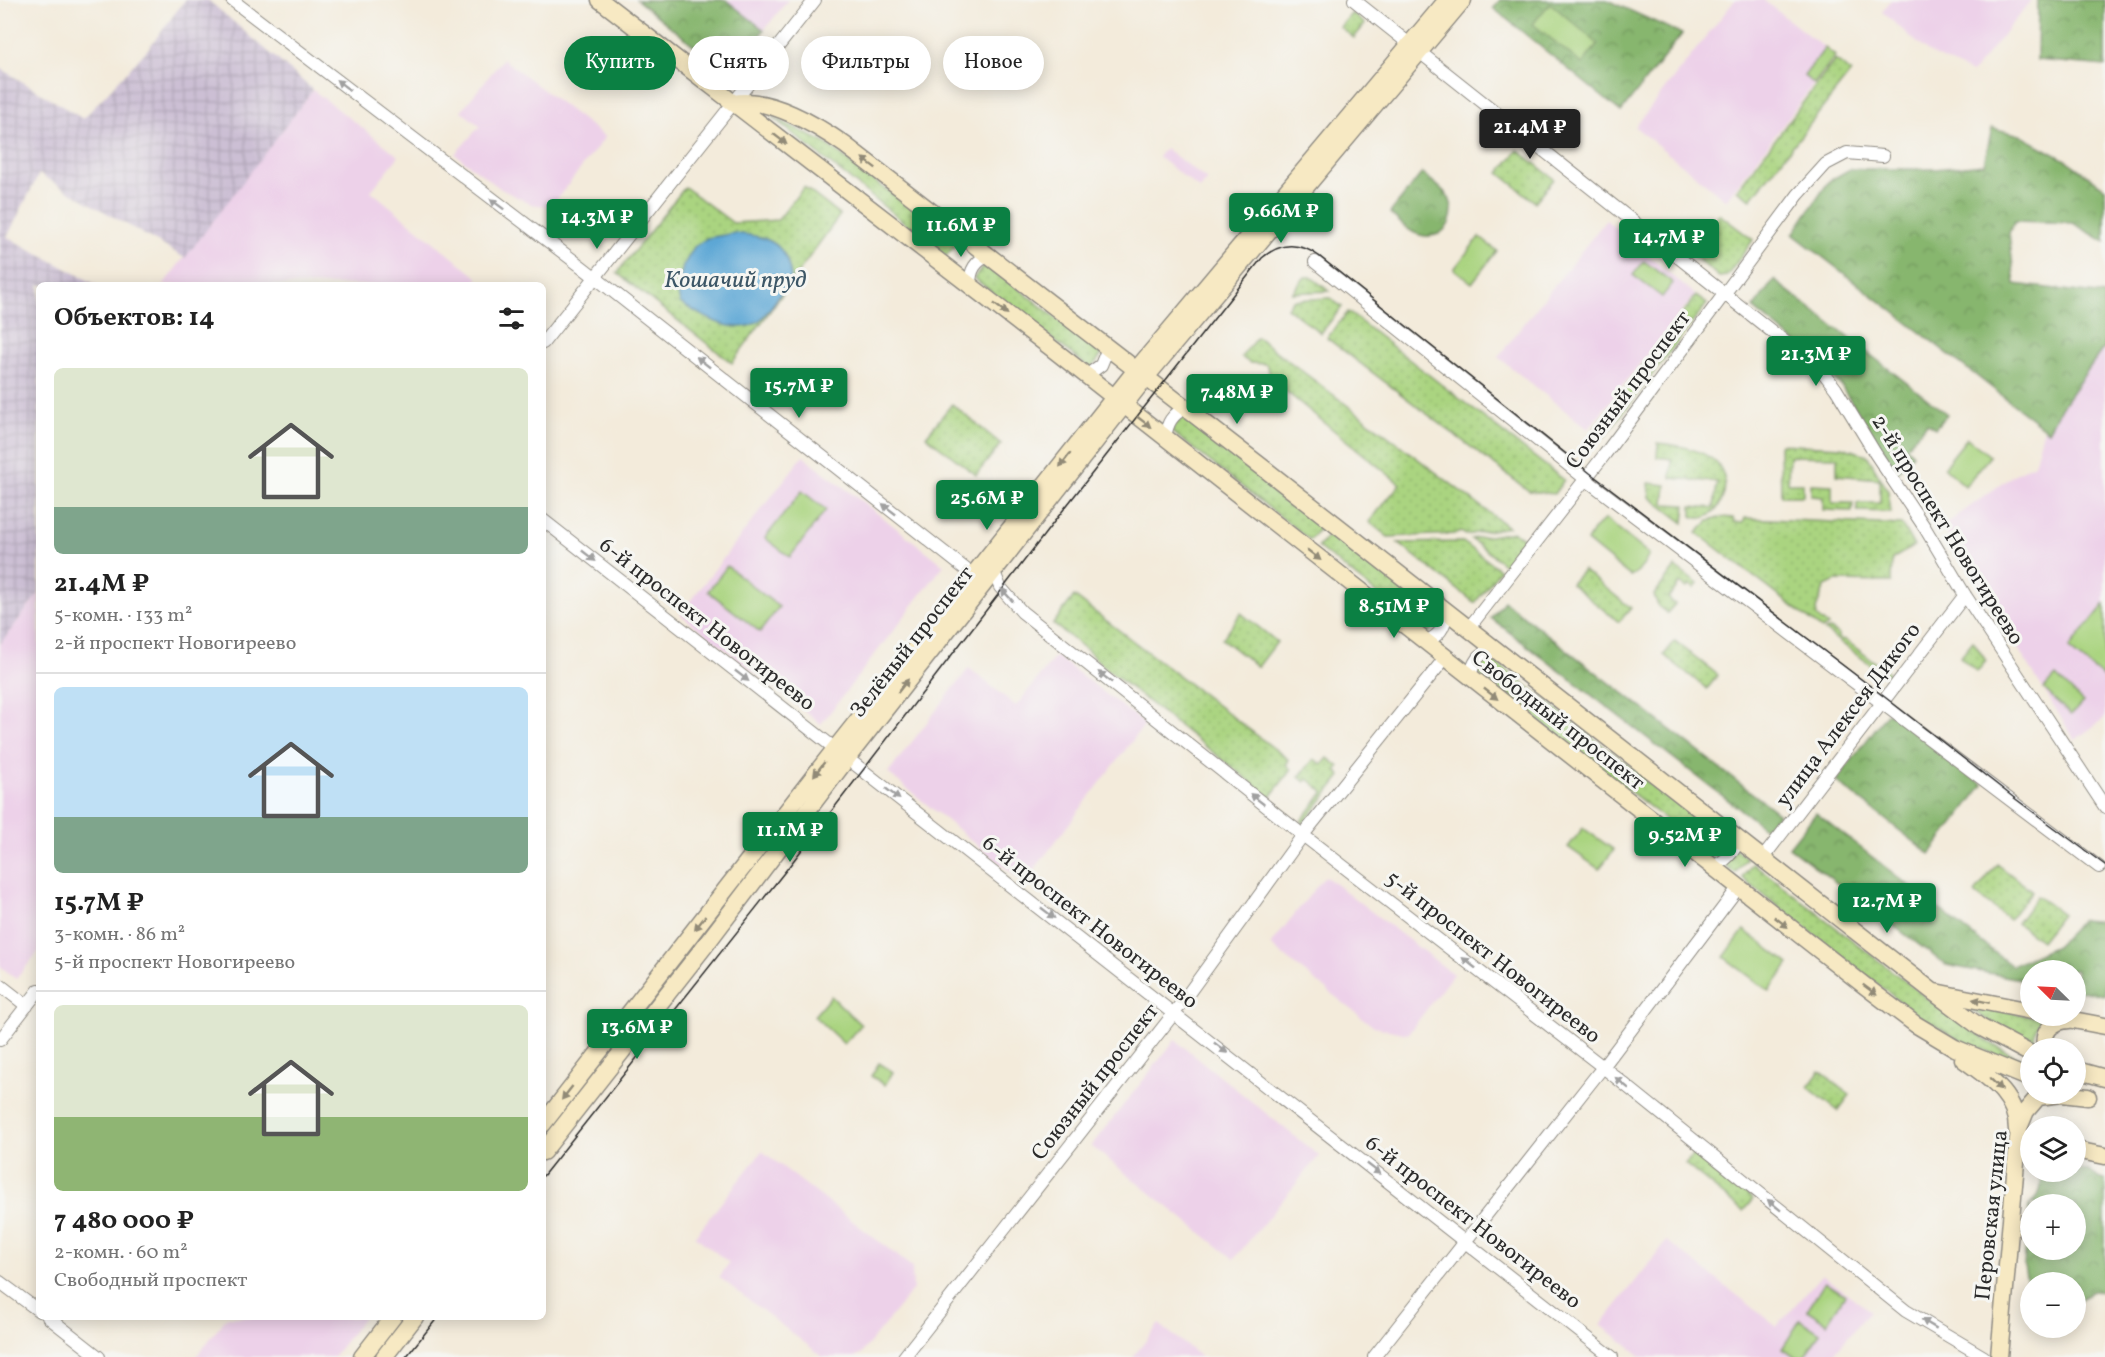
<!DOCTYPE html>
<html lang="ru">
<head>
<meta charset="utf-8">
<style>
  :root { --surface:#fff; --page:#f2f2f2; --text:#222; --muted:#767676; --line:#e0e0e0; --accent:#0b8043 }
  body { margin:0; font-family:Vollkorn,serif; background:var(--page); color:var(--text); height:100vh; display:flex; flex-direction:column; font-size:22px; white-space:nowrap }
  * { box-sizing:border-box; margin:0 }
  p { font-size:20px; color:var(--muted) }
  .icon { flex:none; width:33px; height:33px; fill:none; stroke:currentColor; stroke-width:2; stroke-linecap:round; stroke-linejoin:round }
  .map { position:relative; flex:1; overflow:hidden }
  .details { position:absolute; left:36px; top:282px; width:510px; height:1038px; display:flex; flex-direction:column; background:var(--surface); border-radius:9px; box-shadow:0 3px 15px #0003 }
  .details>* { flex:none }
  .top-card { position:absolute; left:564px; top:36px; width:570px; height:54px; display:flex; gap:12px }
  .needle { width:39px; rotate:294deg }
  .buttons { position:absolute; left:2020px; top:960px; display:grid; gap:12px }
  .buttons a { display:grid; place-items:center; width:66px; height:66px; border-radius:50%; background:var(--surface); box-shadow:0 3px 15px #0003; font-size:30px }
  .price { position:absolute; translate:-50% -51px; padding:0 14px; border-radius:6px; background:var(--accent); color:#fff; font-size:20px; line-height:39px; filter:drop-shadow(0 2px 3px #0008) }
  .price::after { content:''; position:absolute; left:50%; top:36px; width:18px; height:14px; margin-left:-9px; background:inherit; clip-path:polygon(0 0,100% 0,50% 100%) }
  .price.selected { background:#222; color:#fff }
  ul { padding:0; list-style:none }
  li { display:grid; align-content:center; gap:12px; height:318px; padding:0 18px }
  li+li { border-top:2px solid var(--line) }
  li span { display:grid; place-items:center; height:186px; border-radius:9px; color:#555 }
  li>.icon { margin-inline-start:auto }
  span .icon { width:108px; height:108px; fill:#fffc; stroke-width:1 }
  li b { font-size:26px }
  h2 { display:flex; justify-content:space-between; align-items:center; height:72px; padding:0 18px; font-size:26px }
  .pill { padding:0 21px; border-radius:27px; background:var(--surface); box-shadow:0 3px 15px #0003; font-size:21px; line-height:54px }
  .pill.selected { background:var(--accent); color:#fff }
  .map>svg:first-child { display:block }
</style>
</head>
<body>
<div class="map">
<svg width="2105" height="1357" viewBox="0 0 2105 1357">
  <defs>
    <pattern id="industrial-grid" width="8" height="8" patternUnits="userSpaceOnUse" patternTransform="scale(1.5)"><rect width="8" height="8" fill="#ccbfd4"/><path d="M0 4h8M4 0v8" fill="none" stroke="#afa4b6"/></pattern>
    <pattern id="green-dots" width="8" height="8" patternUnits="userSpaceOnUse" patternTransform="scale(1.5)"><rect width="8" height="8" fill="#aad480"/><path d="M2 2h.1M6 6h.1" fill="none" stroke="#92b66f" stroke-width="1.8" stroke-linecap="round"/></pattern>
    <pattern id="forest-crowns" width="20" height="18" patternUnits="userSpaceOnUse" patternTransform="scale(1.5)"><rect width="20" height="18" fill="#87b66e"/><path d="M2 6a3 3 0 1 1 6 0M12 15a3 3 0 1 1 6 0" fill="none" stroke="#6f945b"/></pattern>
  </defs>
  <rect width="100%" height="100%" fill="#f6f6f2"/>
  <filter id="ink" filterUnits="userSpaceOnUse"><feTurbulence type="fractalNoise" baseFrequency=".0167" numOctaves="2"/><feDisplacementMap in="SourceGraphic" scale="12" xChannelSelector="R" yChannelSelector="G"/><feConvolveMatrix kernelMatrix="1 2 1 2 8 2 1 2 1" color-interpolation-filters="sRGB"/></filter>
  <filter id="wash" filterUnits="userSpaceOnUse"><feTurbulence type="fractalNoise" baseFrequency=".008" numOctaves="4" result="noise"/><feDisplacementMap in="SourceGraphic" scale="24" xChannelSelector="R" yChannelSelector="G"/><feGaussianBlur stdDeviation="1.35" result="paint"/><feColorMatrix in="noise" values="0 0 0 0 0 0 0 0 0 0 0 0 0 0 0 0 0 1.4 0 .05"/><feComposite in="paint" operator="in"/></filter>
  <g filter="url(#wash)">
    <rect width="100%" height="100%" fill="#f3ebdb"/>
    <path fill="#edd1e9" d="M 726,0 L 788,0 L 764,30 Z
      M 1735,0 L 1763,0 L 1835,56 L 1726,200 L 1635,127 Z
      M 1891,0 L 2031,0 L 1972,73 L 1928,52 L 1882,12 Z
      M 503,59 L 605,137 L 551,207 L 531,204 L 501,189 L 455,154 L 480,126 L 461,111 Z
      M 313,90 L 399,156 L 371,191 L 478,278 L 473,285 L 163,285 Z
      M 1165,148 L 1207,180 L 1200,189 L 1158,157 Z
      M 1606,220 L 1695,295 L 1588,429 L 1498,357 Z
      M 2105,351 L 2105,718 L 2075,740 L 1942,527 L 2015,474 L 2034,464 L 2047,417 L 2092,354 Z
      M 803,456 L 944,565 L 821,724 L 680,614 Z
      M 39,593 L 39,951 L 16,979 L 0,966 L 0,644 Z
      M 1056,656 L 1145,724 L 1024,883 L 888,773 L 969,668 L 1016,706 Z
      M 1325,876 L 1453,974 L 1408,1034 L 1374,1027 L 1270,945 Z
      M 1175,1040 L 1319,1156 L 1234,1259 L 1091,1146 Z
      M 762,1151 L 912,1267 L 913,1289 L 861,1354 L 854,1357 L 823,1357 L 719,1277 L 729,1263 L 695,1236 Z
      M 1667,1241 L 1777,1326 L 1822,1274 L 1870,1311 L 1831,1357 L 1642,1357 L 1601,1325 Z
      M 227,1317 L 364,1317 L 333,1357 L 196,1357 Z
      M 1159,1324 L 1201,1357 L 1133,1357 Z"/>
    <path fill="url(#industrial-grid)" d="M 185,0 L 208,0 L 313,90 L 185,258 L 39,174 L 7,237 L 97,285 L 39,285 L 39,593 L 0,644 L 0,68 L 83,119 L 148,49 Z"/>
    <path fill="url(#green-dots)" stroke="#6a8056" stroke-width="1.5" d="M 1352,13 L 1365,24 L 1354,38 L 1340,27 Z
      M 1835,60 L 1851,72 L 1751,199 L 1737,190 Z
      M 771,116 L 825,143 L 882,187 L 910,203 L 959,241 L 946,256 Z
      M 1518,150 L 1554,179 L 1535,202 L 1499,173 Z
      M 685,187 L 733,223 L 778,220 L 804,187 L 840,215 L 732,363 L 617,273 Z
      M 1719,214 L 1753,240 L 1727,276 L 1719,277 L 1688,251 Z
      M 986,263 L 1102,354 L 1091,369 L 974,278 Z
      M 1305,277 L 1311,277 L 1329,291 L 1292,293 Z
      M 1696,296 L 1707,304 L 1605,436 L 1595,428 Z
      M 1330,298 L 1342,307 L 1321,333 L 1287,308 L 1293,300 Z
      M 1348,312 L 1564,480 L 1554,494 L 1529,491 L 1327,338 Z
      M 1257,337 L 1508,527 L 1466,535 L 1461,532 L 1457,534 L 1388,537 L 1369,522 L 1400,484 L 1272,380 L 1266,364 L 1250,363 L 1241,357 Z
      M 952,404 L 1001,444 L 976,475 L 926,436 Z
      M 1182,416 L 1322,525 L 1310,540 L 1171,431 Z
      M 1658,443 C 1676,445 1697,448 1712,459 C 1740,479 1717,529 1692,516 L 1692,506 L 1714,508 L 1717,482 L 1671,478 L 1672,459 L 1657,457 Z
      M 1780,444 L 1841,447 L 1867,455 L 1888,491 L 1891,512 L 1857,511 L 1857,503 L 1880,503 L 1880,479 L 1837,475 L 1837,457 L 1789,456 L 1788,483 L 1803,483 L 1803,496 L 1781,496 Z
      M 1649,483 L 1666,485 L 1664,504 L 1686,505 L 1684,523 L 1650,497 Z
      M 1811,484 L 1832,485 L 1832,503 L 1853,503 L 1852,511 L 1823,510 L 1823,497 L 1811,496 Z
      M 1722,517 L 1733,518 L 1734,522 L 1743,523 L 1745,518 L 1902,525 L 1914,546 L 1892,559 L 1891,582 L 1836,581 L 1825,586 L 1816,609 L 1817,617 L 1828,626 L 1822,629 L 1697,533 L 1709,521 Z
      M 1331,532 L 1440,619 L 1428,634 L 1318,547 Z
      M 1514,532 L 1528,542 L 1508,567 L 1471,539 Z
      M 1463,542 L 1500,570 L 1475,603 L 1398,543 Z
      M 1675,567 L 1698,584 L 1694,588 L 1690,585 L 1687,588 L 1680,583 L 1668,598 L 1675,604 L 1667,613 L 1658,606 L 1654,595 Z
      M 1583,570 L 1631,608 L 1619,622 L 1571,584 Z
      M 1074,596 L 1289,760 L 1286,765 L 1291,770 L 1270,797 L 1104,667 L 1087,650 L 1053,624 Z
      M 1241,613 L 1277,642 L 1258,667 L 1222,639 Z
      M 1830,629 L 1838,634 L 1838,637 L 1841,640 L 1844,639 L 1888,672 L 1889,678 L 1825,631 Z
      M 1675,641 L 1718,675 L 1707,689 L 1664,655 Z
      M 1973,641 L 1986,661 L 1977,672 L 1960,657 Z
      M 1488,656 L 1747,858 L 1735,873 L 1475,671 Z
      M 1328,758 L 1339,767 L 1336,771 L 1341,776 L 1304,823 L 1301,821 L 1324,792 L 1308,779 L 1305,782 L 1299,777 L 1314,759 L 1322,765 Z
      M 1753,863 L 1955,1020 L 1994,1045 L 2031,1064 L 2031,1070 L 1958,1039 L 1917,1015 L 1742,878 Z
      M 1997,864 L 2032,891 L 2009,920 L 1975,893 Z
      M 2037,896 L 2062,914 L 2041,941 L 2017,923 Z
      M 1966,1003 L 2044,1019 L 2036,1027 L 2033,1044 L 2003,1030 L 1965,1006 Z
      M 1820,1071 L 1850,1095 L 1838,1111 L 1808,1087 Z
      M 1695,1152 L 1753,1199 L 1743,1211 L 1685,1164 Z"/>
    <path fill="url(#forest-crowns)" stroke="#59704c" stroke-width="1.5" d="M 637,0 L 726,0 L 764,30 L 736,68 L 721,67 Z
      M 1500,0 L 1607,0 L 1682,34 L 1621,112 L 1493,8 Z
      M 2038,0 L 2105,0 L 2105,66 L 2037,60 Z
      M 1992,128 L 2020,135 L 2067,161 L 2105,188 L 2105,242 L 2073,223 L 2015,221 L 2009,233 L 2015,284 L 2105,295 L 2105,349 L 2102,350 L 2062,406 L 2048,431 L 1793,234 L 1829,181 L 1850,169 L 1935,169 L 1984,164 Z
      M 1422,173 C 1430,180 1441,187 1447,195 C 1459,212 1448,239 1425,236 C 1411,235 1400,222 1390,213 Z
      M 1774,280 L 1947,414 L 1935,428 L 1927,423 L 1906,447 L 1913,454 L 1897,472 L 1841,386 L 1818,361 L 1753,308 Z
      M 1504,601 L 1779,814 L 1767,830 L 1491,618 Z
      M 1888,712 L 1983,785 L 1930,854 L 1836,781 Z
      M 1816,813 L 2012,966 L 2056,946 L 2082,920 L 2105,922 L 2105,995 L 2076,990 L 2076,970 L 2031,970 L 2031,981 L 1946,965 L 1789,847 Z
      M 2076,1170 L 2089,1171 L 2100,1179 L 2105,1180 L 2105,1292 L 2092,1291 L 2081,1300 L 2076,1299 L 2076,1282 L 2031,1282 L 2031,1292 L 2029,1292 L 2024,1266 L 2029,1207 L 2031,1205 L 2031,1250 L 2076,1250 L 2076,1204 L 2032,1204 C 2041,1195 2042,1185 2041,1172 Z"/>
    <path fill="#aad480" stroke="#6a8056" stroke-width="1.5" d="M 1550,3 L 1598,44 L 1582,64 L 1533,24 Z
      M 1825,48 L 1835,56 L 1814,84 L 1804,76 Z
      M 1479,237 L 1497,251 L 1472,283 L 1454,269 Z
      M 1644,261 L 1673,283 L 1662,297 L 1633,275 Z
      M 1967,438 L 1990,456 L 1965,486 L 1944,467 Z
      M 802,491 L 826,510 L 790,557 L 765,538 Z
      M 1605,519 L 1649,554 C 1645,564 1641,571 1630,576 L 1587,541 L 1594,529 Z
      M 727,566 L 779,607 L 760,632 L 708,591 Z
      M 2105,604 L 2105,679 L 2069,649 Z
      M 2056,676 L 2083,702 L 2071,715 L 2044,689 Z
      M 1583,828 L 1614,850 L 1599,869 L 1568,847 Z
      M 1744,930 L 1789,964 L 1769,991 L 1724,957 Z
      M 831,996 L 861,1025 L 844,1044 L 814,1016 Z
      M 879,1063 L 893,1072 L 885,1085 L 871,1076 Z
      M 1825,1282 L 1845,1295 L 1827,1323 L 1807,1310 Z
      M 1800,1320 L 1820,1333 L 1804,1357 L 1795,1357 L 1782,1349 Z"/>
    <path fill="#5da7d5" stroke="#446980" stroke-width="1.5" d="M 735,233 C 768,237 786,241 791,277 C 782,291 773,307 761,319 C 738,340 701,315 680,303 L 677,289 L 683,266 L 694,247 L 707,238 Z"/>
  </g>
  <g filter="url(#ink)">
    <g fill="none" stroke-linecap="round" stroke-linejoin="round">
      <g stroke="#8f8b83" stroke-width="14">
        <path id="street" d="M 232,0 L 582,267 L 978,579
          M 1354,0 L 1823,372 L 1836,389 L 1875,453 L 1925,528 L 1965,595 L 2105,807
          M 1315,262 L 1592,484 L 2099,867
          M 970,285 C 970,270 975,261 990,255
          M 543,343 L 815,0
          M 1086,376 L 1101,365 L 1108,348
          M 1165,438 C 1167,423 1172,414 1186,408
          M 543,520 C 899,799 1257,1076 1612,1357
          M 994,572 L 1000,587 L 1022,612 L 1295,829 L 1603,1067 L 1906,1311 L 1984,1357
          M 1468,629 L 1605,454 L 1798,195 L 1826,164 L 1847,153 L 1883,156
          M 1425,642 C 1439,636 1445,628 1446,613
          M 1470,677 C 1473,663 1478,653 1493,649
          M 1762,859 L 1965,595
          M 1712,867 C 1726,861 1732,854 1739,841
          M 0,985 L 27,1006
          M 0,1040 L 39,990
          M 0,1282 L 39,1311
          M 48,1317 L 99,1357
          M 904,1357 L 1175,1012 L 1303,835 L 1445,658
          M 1374,1357 L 1603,1067 L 1738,888"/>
      </g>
      <g stroke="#8f8b83" stroke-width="19">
        <path id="secondary" d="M 600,0 L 1050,347 L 1865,986 L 1915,1024 L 1955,1048 L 2031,1079
          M 734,103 C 768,96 818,126 845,145 L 1266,470 L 1932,991 L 1980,1027 L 2031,1054
          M 1935,992 L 2031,1011
          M 2052,1016 L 2105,1026
          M 2045,1048 C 2042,1031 2052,1021 2069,1020
          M 1963,1059 C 1989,1078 2017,1095 2017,1130
          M 2076,1070 L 2105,1078
          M 543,1124 L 835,749 L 1136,370 L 1447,0
          M 2076,1150 L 2105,1156
          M 543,1152 L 704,947 L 855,748 L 1146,377 L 1463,0
          M 362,1357 L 393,1317
          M 384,1357 L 415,1317
          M 1999,1357 L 2019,1128 L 2026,1111 L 2038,1097 L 2062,1094 L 2088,1097"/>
      </g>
      <use href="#street" stroke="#fff" stroke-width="12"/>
      <use href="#secondary" stroke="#f7e9c3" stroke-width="16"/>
      <path stroke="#2b2b2b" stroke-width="1.5" d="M 543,1176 L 787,869 L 1064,509 L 1262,258 C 1281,242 1299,242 1319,256 L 1590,473 L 1886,698 L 2013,797 L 2105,865
        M 406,1357 L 438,1317"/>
    </g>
    <defs><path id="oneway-solid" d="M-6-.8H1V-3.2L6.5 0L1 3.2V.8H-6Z" transform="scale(1.5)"/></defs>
    <g fill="#a0a0a0">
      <use href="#oneway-solid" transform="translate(343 85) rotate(-142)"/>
      <use href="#oneway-solid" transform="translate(497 204) rotate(-143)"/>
      <use href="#oneway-solid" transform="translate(703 362) rotate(-142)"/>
      <use href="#oneway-solid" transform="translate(889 509) rotate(-142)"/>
      <use href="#oneway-solid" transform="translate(589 556) rotate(38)"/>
      <use href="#oneway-solid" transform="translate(1007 595) rotate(-133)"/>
      <use href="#oneway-solid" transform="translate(742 676) rotate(38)"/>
      <use href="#oneway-solid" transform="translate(1105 677) rotate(-142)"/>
      <use href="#oneway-solid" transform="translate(893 794) rotate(38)"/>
      <use href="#oneway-solid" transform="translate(1257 799) rotate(-142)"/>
      <use href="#oneway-solid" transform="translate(1048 913) rotate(38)"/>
      <use href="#oneway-solid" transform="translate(1469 963) rotate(-142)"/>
      <use href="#oneway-solid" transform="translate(1221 1048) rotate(38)"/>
      <use href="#oneway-solid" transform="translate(1622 1083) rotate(-141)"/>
      <use href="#oneway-solid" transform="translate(1374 1169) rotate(38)"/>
      <use href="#oneway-solid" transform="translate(1774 1205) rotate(-141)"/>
      <use href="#oneway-solid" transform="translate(1929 1324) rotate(-149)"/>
    </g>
    <g fill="#918a77">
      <use href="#oneway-solid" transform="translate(780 139) rotate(38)"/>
      <use href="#oneway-solid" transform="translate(869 163) rotate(-143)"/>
      <use href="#oneway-solid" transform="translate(1001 309) rotate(38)"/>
      <use href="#oneway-solid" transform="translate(1144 422) rotate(38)"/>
      <use href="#oneway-solid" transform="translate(1065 460) rotate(128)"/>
      <use href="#oneway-solid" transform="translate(1314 555) rotate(38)"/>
      <use href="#oneway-solid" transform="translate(903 686) rotate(-52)"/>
      <use href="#oneway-solid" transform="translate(1491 694) rotate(38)"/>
      <use href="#oneway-solid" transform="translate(819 769) rotate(128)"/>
      <use href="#oneway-solid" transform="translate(1781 922) rotate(38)"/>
      <use href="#oneway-solid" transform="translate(700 923) rotate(128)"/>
      <use href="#oneway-solid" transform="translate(1870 990) rotate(37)"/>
      <use href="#oneway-solid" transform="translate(1981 1001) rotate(-168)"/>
      <use href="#oneway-solid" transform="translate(1996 1084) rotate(43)"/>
      <use href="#oneway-solid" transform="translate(567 1093) rotate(128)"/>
    </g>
  </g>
  <g text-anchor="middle" stroke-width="6" stroke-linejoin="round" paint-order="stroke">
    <g font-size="22" fill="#2b2b2b" stroke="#f6f6f2">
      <text transform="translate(1627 389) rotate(-53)" y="8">Союзный проспект</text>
      <text transform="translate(1949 529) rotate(58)" y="8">2-й проспект Новогиреево</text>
      <text transform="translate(708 623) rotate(38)" y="8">6-й проспект Новогиреево</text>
      <text transform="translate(911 641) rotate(-52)" y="8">Зелёный проспект</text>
      <text transform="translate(1847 714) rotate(-53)" y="8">улица Алексея Дикого</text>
      <text transform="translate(1559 719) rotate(38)" y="8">Свободный проспект</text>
      <text transform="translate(1091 921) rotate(38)" y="8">6-й проспект Новогиреево</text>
      <text transform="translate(1494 956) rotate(38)" y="8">5-й проспект Новогиреево</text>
      <text transform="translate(1094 1081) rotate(-52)" y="8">Союзный проспект</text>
      <text transform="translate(1990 1215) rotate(-84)" y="8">Перовская улица</text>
      <text transform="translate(1474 1221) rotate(38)" y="8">6-й проспект Новогиреево</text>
    </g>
    <g font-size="24" font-style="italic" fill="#3c5666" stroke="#f6f6f2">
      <text x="735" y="287">Кошачий пруд</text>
    </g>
  </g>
</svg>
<div class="buttons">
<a><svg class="needle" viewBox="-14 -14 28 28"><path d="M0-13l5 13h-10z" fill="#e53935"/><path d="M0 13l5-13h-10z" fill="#767676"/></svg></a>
<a><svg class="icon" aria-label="locate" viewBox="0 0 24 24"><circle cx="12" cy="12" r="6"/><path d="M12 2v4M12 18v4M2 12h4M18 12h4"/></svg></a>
<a><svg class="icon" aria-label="layers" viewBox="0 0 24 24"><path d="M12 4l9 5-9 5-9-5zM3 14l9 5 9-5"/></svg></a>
<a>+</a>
<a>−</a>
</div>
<b class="price selected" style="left:1530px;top:160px">21.4M ₽</b>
<b class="price" style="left:1281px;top:244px">9.66M ₽</b>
<b class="price" style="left:597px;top:250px">14.3M ₽</b>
<b class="price" style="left:961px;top:258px">11.6M ₽</b>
<b class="price" style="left:1669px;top:270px">14.7M ₽</b>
<b class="price" style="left:1816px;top:387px">21.3M ₽</b>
<b class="price" style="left:799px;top:419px">15.7M ₽</b>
<b class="price" style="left:1237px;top:425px">7.48M ₽</b>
<b class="price" style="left:987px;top:531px">25.6M ₽</b>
<b class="price" style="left:1394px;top:639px">8.51M ₽</b>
<b class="price" style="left:790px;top:863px">11.1M ₽</b>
<b class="price" style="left:1685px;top:868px">9.52M ₽</b>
<b class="price" style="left:1887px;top:934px">12.7M ₽</b>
<b class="price" style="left:637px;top:1060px">13.6M ₽</b>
<div class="top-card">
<a class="pill selected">Купить</a>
<a class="pill">Снять</a>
<a class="pill">Фильтры</a>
<a class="pill">Новое</a>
</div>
<section class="details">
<h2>Объектов: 14<svg class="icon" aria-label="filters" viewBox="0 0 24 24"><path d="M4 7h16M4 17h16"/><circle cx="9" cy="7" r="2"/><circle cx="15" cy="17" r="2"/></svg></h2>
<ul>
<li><span style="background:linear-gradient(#dfe7d0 75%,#7fa58c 0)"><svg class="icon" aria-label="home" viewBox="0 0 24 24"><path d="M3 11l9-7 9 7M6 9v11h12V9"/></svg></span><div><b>21.4M ₽</b><p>5-комн. · 133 m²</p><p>2-й проспект Новогиреево</p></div></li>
<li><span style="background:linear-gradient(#bfe0f5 70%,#7fa58c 0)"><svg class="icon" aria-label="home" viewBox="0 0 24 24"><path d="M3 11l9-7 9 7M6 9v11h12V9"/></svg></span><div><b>15.7M ₽</b><p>3-комн. · 86 m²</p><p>5-й проспект Новогиреево</p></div></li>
<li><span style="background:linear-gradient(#dfe7d0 60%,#8fb573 0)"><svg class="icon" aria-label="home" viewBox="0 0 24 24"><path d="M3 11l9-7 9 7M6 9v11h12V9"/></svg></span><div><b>7 480 000 ₽</b><p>2-комн. · 60 m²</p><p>Свободный проспект</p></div></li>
</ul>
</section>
</div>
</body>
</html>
